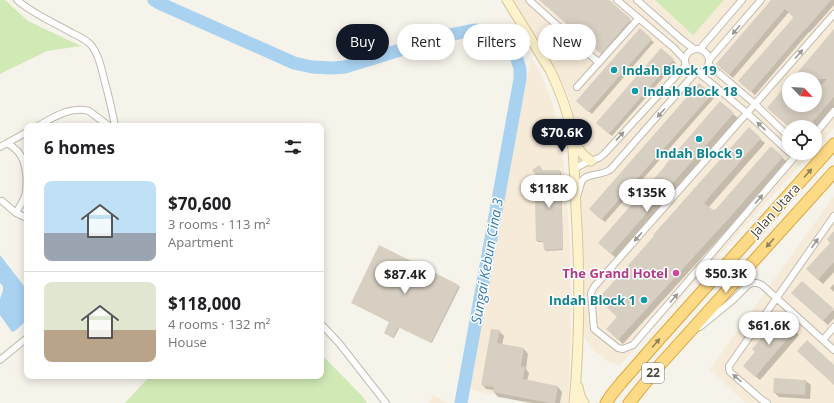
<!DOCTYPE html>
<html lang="en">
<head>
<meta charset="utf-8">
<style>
  :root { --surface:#fff; --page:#f6f6f6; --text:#202124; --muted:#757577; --line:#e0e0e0; --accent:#111827 }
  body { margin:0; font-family:"Open Sans",sans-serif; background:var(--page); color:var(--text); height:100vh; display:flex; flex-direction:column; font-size:15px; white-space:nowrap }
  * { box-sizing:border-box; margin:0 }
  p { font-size:13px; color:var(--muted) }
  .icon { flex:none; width:22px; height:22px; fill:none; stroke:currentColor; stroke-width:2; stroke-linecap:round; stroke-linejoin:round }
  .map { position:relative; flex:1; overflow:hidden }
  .details { position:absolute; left:24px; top:123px; width:300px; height:256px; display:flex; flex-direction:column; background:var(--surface); border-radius:8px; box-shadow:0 2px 10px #0003 }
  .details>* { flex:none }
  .guide { position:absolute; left:336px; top:24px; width:380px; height:36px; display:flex; gap:8px }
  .needle { width:26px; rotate:115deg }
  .buttons { position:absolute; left:782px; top:72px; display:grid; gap:8px }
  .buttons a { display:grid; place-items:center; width:40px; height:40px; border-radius:50%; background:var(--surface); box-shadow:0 2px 10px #0003; font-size:20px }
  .price { position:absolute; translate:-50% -34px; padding:0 9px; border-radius:14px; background:#fff; color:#222; font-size:13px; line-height:26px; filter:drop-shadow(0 1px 2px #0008) }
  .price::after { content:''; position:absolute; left:50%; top:24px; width:12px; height:9px; margin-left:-6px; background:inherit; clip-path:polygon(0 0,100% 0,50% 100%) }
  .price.selected { background:var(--accent); color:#fff }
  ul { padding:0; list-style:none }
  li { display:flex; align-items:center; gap:12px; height:100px; padding:0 20px }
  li+li { border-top:1px solid var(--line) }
  li span { display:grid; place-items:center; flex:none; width:112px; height:80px; border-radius:8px; color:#555 }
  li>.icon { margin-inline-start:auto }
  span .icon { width:48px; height:48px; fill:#fffc; stroke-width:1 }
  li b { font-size:17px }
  h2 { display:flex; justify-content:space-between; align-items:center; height:48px; padding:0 20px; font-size:17px }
  .tag { padding:0 14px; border-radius:18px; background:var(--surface); box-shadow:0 2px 10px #0003; font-size:14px; line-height:36px }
  .tag.selected { background:var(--accent); color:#fff }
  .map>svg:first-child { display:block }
</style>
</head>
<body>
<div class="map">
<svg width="834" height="403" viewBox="0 0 834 403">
  <rect width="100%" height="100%" fill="#f6f3eb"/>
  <path fill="#f6ead8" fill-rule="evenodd" d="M 512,0 L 834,0 L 834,128 L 815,149 L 815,127 L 789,127 L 789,153 L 811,153 L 620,365 L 608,362 L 595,351 L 583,336 L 577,128 L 569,97 L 559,76 ZM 789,79 L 815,79 L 815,105 L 789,105 Z
    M 531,57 L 541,74 L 552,102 L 561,143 L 566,184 L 570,249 L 571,311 L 570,315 L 571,334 L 568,403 L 527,403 L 470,389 L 484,312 L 493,258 Z
    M 834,196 L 834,403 L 745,403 L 710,369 Z
    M 433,395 L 447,403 L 429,403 Z"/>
  <path fill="#d0e9b5" d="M 0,0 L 5,0 L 28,21 L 81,46 L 47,51 L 0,74 Z
    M 655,0 L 724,0 L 693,35 Z
    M 321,354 L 363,397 L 367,403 L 125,403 L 150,376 L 321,376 Z"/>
  <path fill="#a9d2f1" d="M 0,255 L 27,290 L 27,320 L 15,331 L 12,332 L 0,315 L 0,299 L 3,290 L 3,286 L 0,283 Z"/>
  <path fill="#0003" d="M 541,0 L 608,0 L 633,23 L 604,56 Z
    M 773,0 L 834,0 L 834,5 L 810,32 L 809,32 L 755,95 L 743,85 L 795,17 L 789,12 L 733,78 L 721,68 Z
    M 834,31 L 834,107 L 815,129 L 815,127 L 790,127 L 773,113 L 789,83 L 789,105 L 815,105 L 815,79 L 793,79 Z
    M 651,40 L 654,42 L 592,114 L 580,104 Z
    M 673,60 L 676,63 L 612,136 L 600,126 Z
    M 699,84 L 714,98 L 605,222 L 590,209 Z
    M 733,114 L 738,118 L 616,258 L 603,247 Z
    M 760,139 L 765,143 L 708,208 L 715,211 L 782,157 L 787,162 L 736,220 L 623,344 L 612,334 L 618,317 L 604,304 Z
    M 543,171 L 560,171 L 561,172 L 563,250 L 546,251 L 545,250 L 545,242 L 538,242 L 537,241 L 539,202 Z
    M 834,233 L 834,272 L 823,284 L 807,269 L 832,243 Z
    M 802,282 L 834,311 L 834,318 L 828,325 L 797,297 Z
    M 834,284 L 834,292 L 830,288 Z
    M 458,286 L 460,287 L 432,343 L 400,327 L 394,338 L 386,334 L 385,333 L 390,322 L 352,303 Z
    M 780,318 L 799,335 L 760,380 L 748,370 L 756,352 Z
    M 499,331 L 504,336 L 502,345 L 524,349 L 528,354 L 526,369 L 529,373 L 527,381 L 558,387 L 562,392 L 560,403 L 532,403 L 498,397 L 494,392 L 494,390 L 486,389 L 482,384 Z
    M 775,379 L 806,381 L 811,385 L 810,399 L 779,397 L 774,392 Z"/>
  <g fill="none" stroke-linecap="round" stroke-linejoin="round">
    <path stroke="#a9d2f1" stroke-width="13" d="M 154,0 L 159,3 L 294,63 L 312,67 L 332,68 L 345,67 L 449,35 L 474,30 L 486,31 L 495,33 L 503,39 L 512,49 L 517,59 L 520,69 L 520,79 L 461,403"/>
  </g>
  <path fill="#d7cfc1" d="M 539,0 L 609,0 L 631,19 L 601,54 Z
    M 771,0 L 831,0 L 806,29 L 805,29 L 751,92 L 738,81 L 793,18 L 793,17 L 785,9 L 729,75 L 716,64 Z
    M 640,28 L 652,39 L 588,112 L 576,101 Z
    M 834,29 L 834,97 L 808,127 L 789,127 L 767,108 L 789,82 L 789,105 L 815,105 L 815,92 L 827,79 L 792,79 Z
    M 661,48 L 674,59 L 609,134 L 596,123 Z
    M 699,83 L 712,94 L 601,220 L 589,209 Z
    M 720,101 L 734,113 L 611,254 L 598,243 L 665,166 L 665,165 Z
    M 749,127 L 761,138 L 704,203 L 713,210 L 714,209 L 715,210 L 771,146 L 783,157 L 731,216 L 618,340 L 606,329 L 617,317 L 598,299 L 654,236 L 653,235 Z
    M 539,165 L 543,170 L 560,170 L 563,249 L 544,250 L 543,241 L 536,241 L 535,201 L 538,201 L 537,177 L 532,170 Z
    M 834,231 L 834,262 L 818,280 L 806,269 L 830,243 L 827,239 Z
    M 379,245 L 459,285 L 431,343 L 398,327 L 393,338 L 384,333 L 389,322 L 351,303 Z
    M 802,281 L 834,309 L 823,321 L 791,293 Z
    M 780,317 L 795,330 L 755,377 L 743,366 L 755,352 L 752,349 Z
    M 491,329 L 500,330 L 497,343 L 524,348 L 521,366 L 525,367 L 523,379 L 558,386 L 555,403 L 549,403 L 493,392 L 494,387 L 481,385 Z
    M 807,340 L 834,365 L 834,385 L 797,351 Z
    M 774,378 L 806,380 L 805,395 L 773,393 Z"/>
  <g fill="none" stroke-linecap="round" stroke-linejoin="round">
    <g stroke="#c1bbae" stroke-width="8">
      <path id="minor" d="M 17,0 C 33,14 53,22 72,33 C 78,36 85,39 90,44 C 100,54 103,77 107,90 C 110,102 113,114 115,126
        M 529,0 L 598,62
        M 617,0 L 674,48 L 685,60
        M 637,0 L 681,39 L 694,49
        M685 61a12 12 0 1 1 24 0a12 12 0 1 1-24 0Z
        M 700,49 L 742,0
        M 709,60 L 761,0
        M 709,65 L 755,104 L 789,137
        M 699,73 L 747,113 L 789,152
        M 577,87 L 638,19
        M 38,126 C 53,117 71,106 89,111 L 109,126
        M 815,134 L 834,111
        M 7,143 C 12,146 16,149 19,153 C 27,163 28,184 25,196 C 23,202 19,207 16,213
        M 0,147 L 27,132
        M 798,153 L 633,345 L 623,349 L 618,348 L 594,329 L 591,293 L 594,287 L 834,14
        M 574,169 L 585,163 L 599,158 L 604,154 L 686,65
        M 578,194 C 579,190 580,185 582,181 C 586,173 603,176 611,169 L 695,73
        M 2,201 L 16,213 L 27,218
        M 321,324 L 339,343 L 386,403
        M 700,327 L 733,300 L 748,285 L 752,283 L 757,283 L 762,285 L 834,350
        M 823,340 L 834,327
        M 0,360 L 27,338
        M 767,403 L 761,399 L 730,372 L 729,369 L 729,366 L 834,216"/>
    </g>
    <g stroke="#d5c89b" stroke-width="11">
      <path id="secondary" d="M 507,0 L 550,70 C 560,91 569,113 572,136 C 574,160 575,185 576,209 C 580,273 580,339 574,403
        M 574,140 C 578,150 582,155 591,161
        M 578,387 L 580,396 L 584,403"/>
    </g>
    <g stroke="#dda63e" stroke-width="13">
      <path id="trunk" d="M 606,403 L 612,394 L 621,383 L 656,343 L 834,144
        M 629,403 L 658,367 L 834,172"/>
    </g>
    <use href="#minor" stroke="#fff" stroke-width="6"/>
    <use href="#secondary" stroke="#fef3cd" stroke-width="9"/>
    <use href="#trunk" stroke="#fdda86" stroke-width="11"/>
  </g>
  <defs><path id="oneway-solid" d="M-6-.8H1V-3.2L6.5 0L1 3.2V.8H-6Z"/></defs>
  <g fill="#9b9892">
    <use href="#oneway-solid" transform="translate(736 30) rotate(131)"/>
    <use href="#oneway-solid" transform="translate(799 54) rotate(-49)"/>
    <use href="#oneway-solid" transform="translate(661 113) rotate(131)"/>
    <use href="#oneway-solid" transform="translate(761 126) rotate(-137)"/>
    <use href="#oneway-solid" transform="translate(620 136) rotate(-47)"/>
    <use href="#oneway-solid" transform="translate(759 199) rotate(-49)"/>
    <use href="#oneway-solid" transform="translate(638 237) rotate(131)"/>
    <use href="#oneway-solid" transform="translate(815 243) rotate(-55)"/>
    <use href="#oneway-solid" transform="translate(674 298) rotate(-49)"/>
    <use href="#oneway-solid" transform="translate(737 378) rotate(-138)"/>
  </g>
  <g fill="#928058">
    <use href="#oneway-solid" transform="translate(808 173) rotate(-48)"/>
    <use href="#oneway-solid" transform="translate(770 243) rotate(132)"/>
    <use href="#oneway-solid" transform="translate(656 343) rotate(-49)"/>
  </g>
  <g fill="#0f9aa8" stroke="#fff" stroke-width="1.5">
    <circle cx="614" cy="70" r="4"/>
    <circle cx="635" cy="91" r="4"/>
    <circle cx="699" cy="139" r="4"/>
    <circle cx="644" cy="300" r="4"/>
  </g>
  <circle fill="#d1479c" stroke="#fff" stroke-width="1.5" cx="676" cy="273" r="4"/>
  <g text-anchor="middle" stroke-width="3" stroke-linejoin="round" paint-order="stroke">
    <rect fill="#fff" stroke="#807c74" stroke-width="1" x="642" y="363" width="22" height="20" rx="3"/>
    <g font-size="12" font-weight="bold" fill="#4a4439">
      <text x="653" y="377">22</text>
    </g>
    <g font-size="13" font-weight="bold" fill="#0d838f" stroke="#fff" text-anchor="start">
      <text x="622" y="75">Indah Block 19</text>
      <text x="643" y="96">Indah Block 18</text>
      <text x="699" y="158" text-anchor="middle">Indah Block 9</text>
      <text x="636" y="305" text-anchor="end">Indah Block 1</text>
    </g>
    <g font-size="13" fill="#4a4439" stroke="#fff">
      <text transform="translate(775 210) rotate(-48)" y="5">Jalan Utara</text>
    </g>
    <g font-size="13" font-weight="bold" fill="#b23c85" stroke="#fff" text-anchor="end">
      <text x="668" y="278">The Grand Hotel</text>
    </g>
    <g font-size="14" font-style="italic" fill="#317bb7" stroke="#fff">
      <text transform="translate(487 261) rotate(-80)" y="5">Sungai Kebun Cina 3</text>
    </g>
  </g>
</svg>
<div class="buttons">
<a><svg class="needle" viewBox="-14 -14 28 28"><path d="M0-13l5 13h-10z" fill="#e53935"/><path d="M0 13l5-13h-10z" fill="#757577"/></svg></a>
<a><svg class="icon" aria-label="locate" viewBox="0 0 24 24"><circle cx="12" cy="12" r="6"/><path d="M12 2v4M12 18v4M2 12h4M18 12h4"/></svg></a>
</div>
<b class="price selected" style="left:562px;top:153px">$70.6K</b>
<b class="price" style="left:549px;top:209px">$118K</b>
<b class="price" style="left:647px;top:213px">$135K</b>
<b class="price" style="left:726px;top:294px">$50.3K</b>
<b class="price" style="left:405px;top:295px">$87.4K</b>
<b class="price" style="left:769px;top:346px">$61.6K</b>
<div class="guide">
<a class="tag selected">Buy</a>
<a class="tag">Rent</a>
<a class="tag">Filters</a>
<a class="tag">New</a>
</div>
<section class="details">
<h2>6 homes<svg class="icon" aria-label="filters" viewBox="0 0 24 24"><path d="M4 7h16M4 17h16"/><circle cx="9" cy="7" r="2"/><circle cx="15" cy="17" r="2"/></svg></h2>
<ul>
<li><span style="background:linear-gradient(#bfe0f5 65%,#9aa5b1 0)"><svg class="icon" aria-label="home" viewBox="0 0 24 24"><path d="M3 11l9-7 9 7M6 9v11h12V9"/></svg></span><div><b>$70,600</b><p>3 rooms · 113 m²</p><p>Apartment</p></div></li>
<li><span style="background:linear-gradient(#dfe7d0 60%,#b9a48a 0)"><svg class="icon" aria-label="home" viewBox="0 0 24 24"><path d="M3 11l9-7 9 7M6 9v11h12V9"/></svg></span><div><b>$118,000</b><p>4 rooms · 132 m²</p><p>House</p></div></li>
</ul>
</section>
</div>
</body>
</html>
